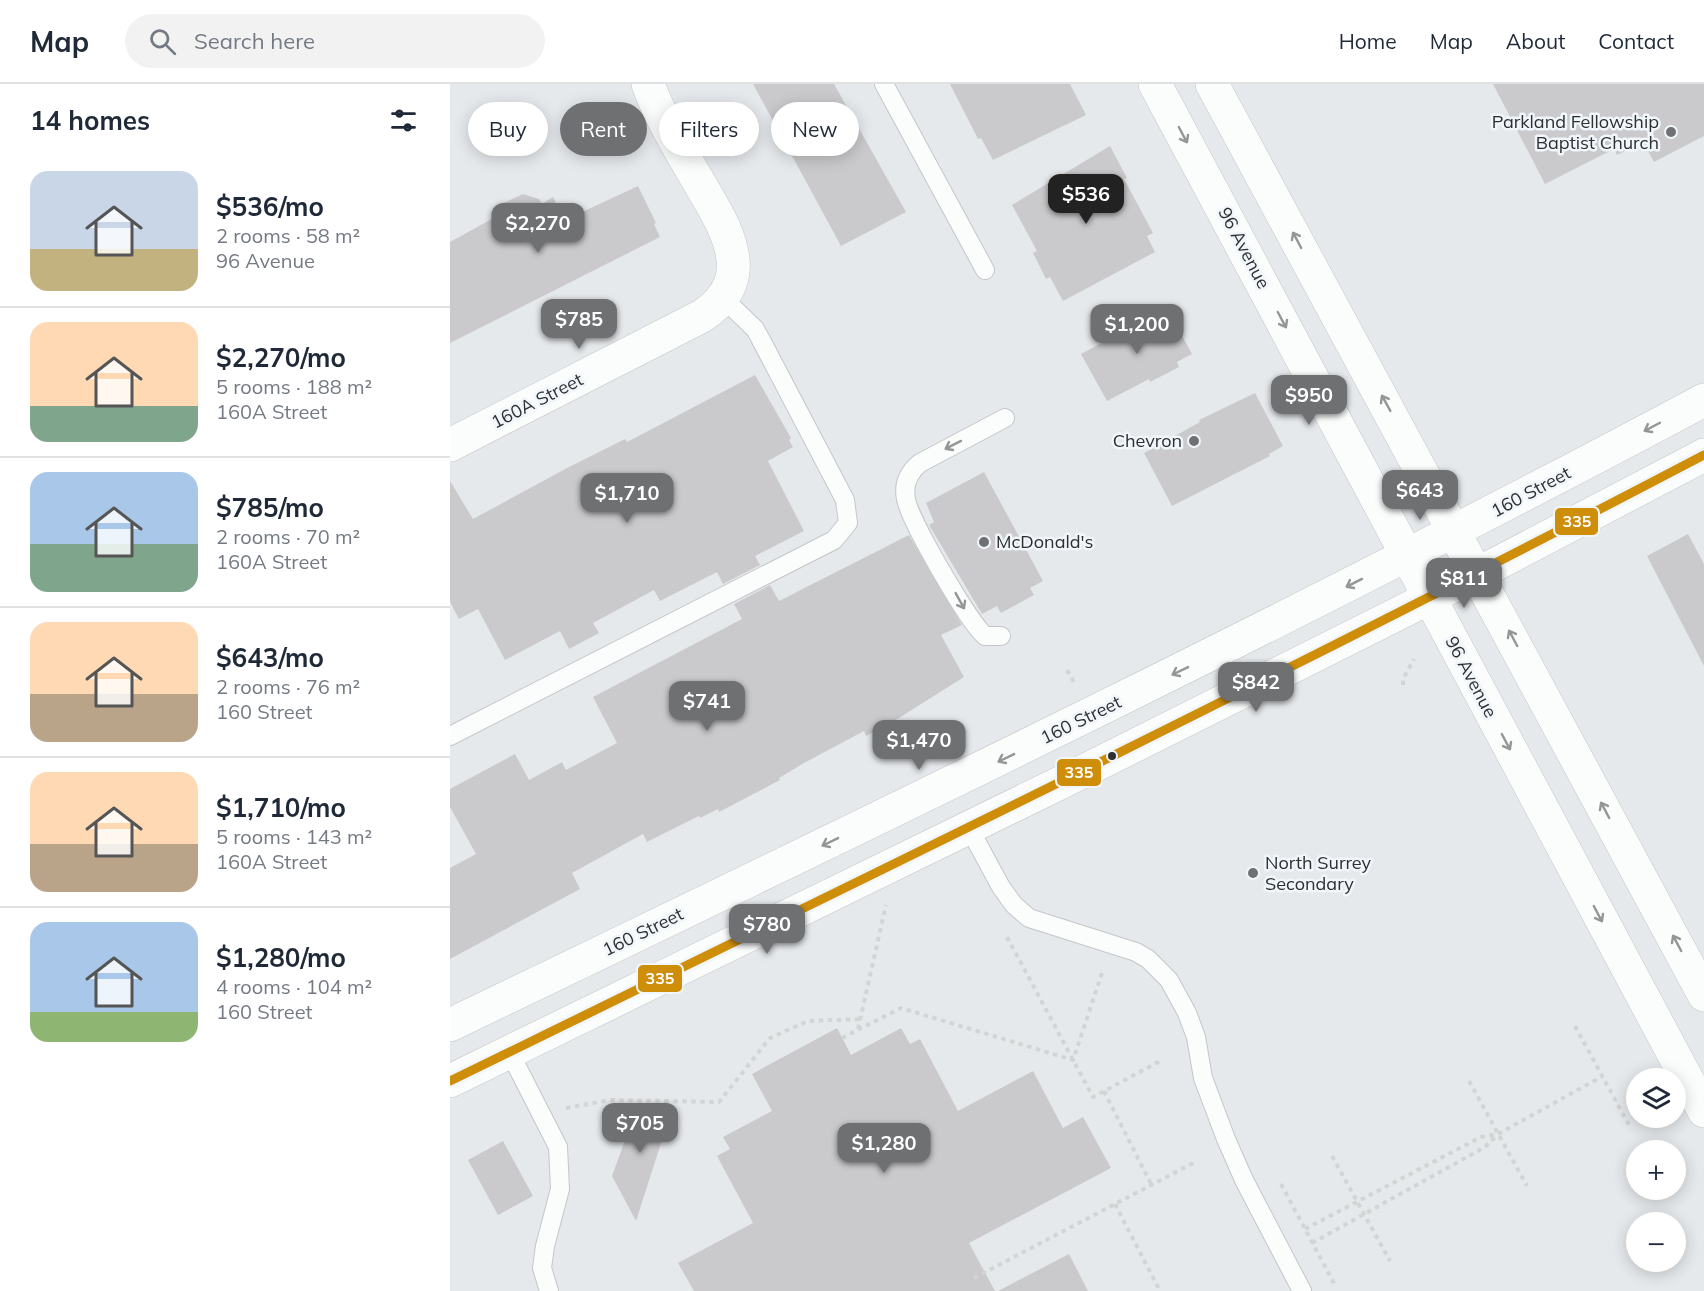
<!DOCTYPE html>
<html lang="en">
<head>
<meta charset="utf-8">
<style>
  :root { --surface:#fff; --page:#f2f2f3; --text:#1f2937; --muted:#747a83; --line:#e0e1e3; --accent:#6e7072 }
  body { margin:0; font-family:Mulish,sans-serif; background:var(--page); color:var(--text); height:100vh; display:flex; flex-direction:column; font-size:22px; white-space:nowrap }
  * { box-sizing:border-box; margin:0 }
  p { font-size:20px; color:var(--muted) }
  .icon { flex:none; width:33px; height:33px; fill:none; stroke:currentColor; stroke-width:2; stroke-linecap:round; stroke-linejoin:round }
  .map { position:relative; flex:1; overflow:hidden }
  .details { display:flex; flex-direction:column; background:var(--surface); width:450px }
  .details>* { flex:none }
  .hud { position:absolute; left:18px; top:18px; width:570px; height:54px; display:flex; gap:12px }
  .controls { position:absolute; left:1176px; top:984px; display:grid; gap:12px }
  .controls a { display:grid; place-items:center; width:60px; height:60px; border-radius:50%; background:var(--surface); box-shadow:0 3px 15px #0003; font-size:30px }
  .price { position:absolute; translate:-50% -51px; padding:0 14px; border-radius:12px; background:var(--accent); color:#fff; font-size:20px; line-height:39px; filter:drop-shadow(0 2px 3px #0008) }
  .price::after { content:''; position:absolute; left:50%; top:36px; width:18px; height:14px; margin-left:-9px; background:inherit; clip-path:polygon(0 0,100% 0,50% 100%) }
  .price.active { background:#222; color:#fff }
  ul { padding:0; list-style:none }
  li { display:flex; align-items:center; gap:18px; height:150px; padding:0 30px }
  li+li { border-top:2px solid var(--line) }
  li span { display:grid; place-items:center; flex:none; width:168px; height:120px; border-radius:18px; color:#555 }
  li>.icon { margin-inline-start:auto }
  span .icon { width:72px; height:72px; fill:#fffc; stroke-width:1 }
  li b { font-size:26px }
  h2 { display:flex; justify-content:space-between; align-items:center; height:72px; padding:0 30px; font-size:26px }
  .tag { padding:0 21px; border-radius:27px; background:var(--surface); box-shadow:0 3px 15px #0003; font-size:21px; line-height:54px }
  .tag.active { background:var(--accent); color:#fff }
  header { display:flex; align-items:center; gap:36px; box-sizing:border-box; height:84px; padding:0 30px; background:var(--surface); border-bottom:2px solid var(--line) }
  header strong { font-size:28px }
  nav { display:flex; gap:33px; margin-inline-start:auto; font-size:21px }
  .search { width:420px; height:54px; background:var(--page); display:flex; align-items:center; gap:15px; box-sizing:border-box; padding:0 21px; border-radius:33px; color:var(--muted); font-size:22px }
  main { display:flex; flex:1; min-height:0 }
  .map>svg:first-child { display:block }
</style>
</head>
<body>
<header>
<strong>Map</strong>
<div class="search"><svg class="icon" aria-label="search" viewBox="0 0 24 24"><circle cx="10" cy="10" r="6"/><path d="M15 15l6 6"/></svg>Search here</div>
<nav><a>Home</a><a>Map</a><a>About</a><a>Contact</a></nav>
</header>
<main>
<section class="details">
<h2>14 homes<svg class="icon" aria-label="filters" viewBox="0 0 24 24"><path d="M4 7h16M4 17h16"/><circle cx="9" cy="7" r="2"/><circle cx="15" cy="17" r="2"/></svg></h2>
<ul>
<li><span style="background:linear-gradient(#c9d6e8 65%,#c2b280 0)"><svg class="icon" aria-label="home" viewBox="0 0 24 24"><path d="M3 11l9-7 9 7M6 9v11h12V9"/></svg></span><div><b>$536/mo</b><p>2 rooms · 58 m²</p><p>96 Avenue</p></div></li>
<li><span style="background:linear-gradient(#ffd9b3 70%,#7fa58c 0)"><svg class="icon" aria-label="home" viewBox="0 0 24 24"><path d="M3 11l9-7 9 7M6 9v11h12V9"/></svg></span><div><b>$2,270/mo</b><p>5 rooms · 188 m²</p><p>160A Street</p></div></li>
<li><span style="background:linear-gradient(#a9c7e8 60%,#7fa58c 0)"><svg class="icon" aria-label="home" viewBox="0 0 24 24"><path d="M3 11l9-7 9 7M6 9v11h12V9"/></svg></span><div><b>$785/mo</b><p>2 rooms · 70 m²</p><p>160A Street</p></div></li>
<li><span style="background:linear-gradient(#ffd9b3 60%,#b9a48a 0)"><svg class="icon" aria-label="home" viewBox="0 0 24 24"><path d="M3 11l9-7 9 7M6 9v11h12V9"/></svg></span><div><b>$643/mo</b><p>2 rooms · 76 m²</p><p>160 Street</p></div></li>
<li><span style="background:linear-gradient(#ffd9b3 60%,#b9a48a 0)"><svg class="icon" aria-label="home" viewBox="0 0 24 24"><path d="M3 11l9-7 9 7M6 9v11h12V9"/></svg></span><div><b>$1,710/mo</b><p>5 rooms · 143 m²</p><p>160A Street</p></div></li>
<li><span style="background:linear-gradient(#a9c7e8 75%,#8fb573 0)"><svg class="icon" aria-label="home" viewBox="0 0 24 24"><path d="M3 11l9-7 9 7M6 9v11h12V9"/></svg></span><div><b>$1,280/mo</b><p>4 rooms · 104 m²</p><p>160 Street</p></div></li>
</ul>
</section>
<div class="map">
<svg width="1254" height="1207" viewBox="0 0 1254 1207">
  <rect width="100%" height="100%" fill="#e6e9ec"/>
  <path fill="#cacacc" d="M 303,0 L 384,0 L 456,128 L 391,162 Z
    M 500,0 L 620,0 L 636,31 L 543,76 L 531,54 L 528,55 Z
    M 1043,0 L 1254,0 L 1254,52 L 1204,78 L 1193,58 L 1167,71 L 1164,65 L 1095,100 Z
    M 660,62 L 677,94 L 674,95 L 703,149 L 697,152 L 705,168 L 613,217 L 600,193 L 596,195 L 583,169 L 587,167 L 562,121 Z
    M 188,102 L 206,139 L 204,140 L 210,153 L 0,259 L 0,158 L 49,131 L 45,123 L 73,110 L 89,115 L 92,120 L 103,113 L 115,136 Z
    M 717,224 L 742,270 L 727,278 L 729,283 L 700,298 L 699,295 L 657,317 L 631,270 Z
    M 305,291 L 341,354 L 339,356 L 343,363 L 318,377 L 354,447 L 305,472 L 310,481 L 273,500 L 267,488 L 210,517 L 204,506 L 143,539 L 149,549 L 119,565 L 110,547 L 55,576 L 28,525 L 9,535 L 0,518 L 0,397 L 23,435 L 117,384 L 175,355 L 177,358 Z
    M 805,309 L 833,362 L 819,370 L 820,372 L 722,422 L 694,369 L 750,338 L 749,336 Z
    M 534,388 L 593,497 L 580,504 L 584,511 L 551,529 L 547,522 L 532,530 L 479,441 L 484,438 L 476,419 Z
    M 1238,450 L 1254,480 L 1254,582 L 1197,472 Z
    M 459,451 L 512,541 L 491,551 L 514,593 L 449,634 L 416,652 L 414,647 L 354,679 L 329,694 L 330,696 L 269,728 L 268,725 L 250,734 L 249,732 L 197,758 L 193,750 L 122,789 L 130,805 L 0,875 L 0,784 L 26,770 L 0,723 L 0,705 L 65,670 L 79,696 L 112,678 L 116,686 L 167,659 L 143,613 L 292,535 L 284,520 L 320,501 L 329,517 Z
    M 387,944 L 401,971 L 451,944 L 460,960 L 470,955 L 508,1027 L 583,987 L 613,1044 L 633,1033 L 661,1084 L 519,1159 L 545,1207 L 244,1207 L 228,1179 L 303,1139 L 267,1072 L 280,1065 L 273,1053 L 322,1027 L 302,990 Z
    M 189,1018 L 221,1028 L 186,1137 L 162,1092 Z
    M 53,1057 L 83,1112 L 48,1131 L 18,1076 Z
    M 619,1170 L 638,1207 L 548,1207 Z"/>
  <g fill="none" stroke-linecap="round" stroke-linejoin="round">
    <g stroke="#c4c6c9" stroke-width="20">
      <path id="lane" d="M 434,0 L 535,186
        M 551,552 L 535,552 C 518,537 460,437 456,415 C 453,400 459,388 470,379 L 555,334
        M 0,652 L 384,456 L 398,439 L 395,416 L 310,254 L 305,245 L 273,214
        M 519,744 L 551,803 L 564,821 L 579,834 L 686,868 L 698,875 L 719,896 L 737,929 L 746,953 L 753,994 L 776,1055 L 794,1096 L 852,1207
        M 59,967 L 108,1063 L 110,1105 L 95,1162 L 92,1184 L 99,1207"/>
    </g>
    <g stroke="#c4c6c9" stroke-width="34">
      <path id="street" d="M 0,361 L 252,232 C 272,219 286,200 283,175 C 280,150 266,128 254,107 C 234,72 212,38 198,0"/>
    </g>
    <g stroke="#c4c6c9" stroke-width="34">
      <path id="secondary" d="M 705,0 L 1254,1027
        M 762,0 L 1254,911
        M 0,941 C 421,738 842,536 1254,316
        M 0,997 L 612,698 L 1027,490 L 1254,371"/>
    </g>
    <path stroke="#d3d4d4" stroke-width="4" stroke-dasharray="4.5 4.5" stroke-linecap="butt" d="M 617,586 L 625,600
      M 953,601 L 953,595 L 964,575
      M 557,853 L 643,1013 L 712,976
      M 1125,942 L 1180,1043
      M 408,945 L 436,821
      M 392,954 L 451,924 L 623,976 L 653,886
      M 1019,997 L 1077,1102
      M 654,1007 L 701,1100
      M 116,1024 L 160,1016 L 269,1018 L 320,954 L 358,937 L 410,935
      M 882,1072 L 940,1177
      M 831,1100 L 886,1203
      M 665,1120 L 710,1207
      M 855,1145 L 1031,1053 L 1048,1050 L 1153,992
      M 862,1159 L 1035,1063 L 1047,1051
      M 524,1194 L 747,1077"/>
    <use href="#lane" stroke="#fbfcfc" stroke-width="18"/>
    <use href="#street" stroke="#fbfcfc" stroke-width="33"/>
    <use href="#secondary" stroke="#fbfcfc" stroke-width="33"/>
    <g stroke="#f1f6fb" stroke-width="14">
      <path id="bus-1" d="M 0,997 C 420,792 840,588 1254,371"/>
    </g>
    <use href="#bus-1" stroke="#cf8e0a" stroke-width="9"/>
  </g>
  <defs><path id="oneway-shaft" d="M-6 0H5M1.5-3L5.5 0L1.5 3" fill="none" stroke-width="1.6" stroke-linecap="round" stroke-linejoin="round" transform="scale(1.5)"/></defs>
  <g stroke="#949696">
    <use href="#oneway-shaft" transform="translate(733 51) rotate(62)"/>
    <use href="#oneway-shaft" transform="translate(847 156) rotate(-118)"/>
    <use href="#oneway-shaft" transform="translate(832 236) rotate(62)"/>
    <use href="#oneway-shaft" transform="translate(936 319) rotate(-119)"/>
    <use href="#oneway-shaft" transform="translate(1202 343) rotate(152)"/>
    <use href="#oneway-shaft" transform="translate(503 361) rotate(153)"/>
    <use href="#oneway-shaft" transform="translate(904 499) rotate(153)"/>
    <use href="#oneway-shaft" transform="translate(510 517) rotate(61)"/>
    <use href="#oneway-shaft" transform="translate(1063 554) rotate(-118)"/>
    <use href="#oneway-shaft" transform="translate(730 587) rotate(154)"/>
    <use href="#oneway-shaft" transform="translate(1056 658) rotate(62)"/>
    <use href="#oneway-shaft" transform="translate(556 674) rotate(154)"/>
    <use href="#oneway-shaft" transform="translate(1155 726) rotate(-118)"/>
    <use href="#oneway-shaft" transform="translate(380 758) rotate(154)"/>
    <use href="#oneway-shaft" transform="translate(1148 830) rotate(62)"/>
    <use href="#oneway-shaft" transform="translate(1227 859) rotate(-118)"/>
  </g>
  <g fill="#6e7072" stroke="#f1f6fb" stroke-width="2">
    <circle cx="1221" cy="48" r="6"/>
    <circle cx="744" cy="357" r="6"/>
    <circle cx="534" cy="458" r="6"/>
    <circle cx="803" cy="789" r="6"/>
  </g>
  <circle fill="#2d2f31" stroke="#f1f6fb" stroke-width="2" cx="662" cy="672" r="5"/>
  <g text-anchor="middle" stroke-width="5" stroke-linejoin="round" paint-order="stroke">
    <g font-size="18" fill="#2d2f31" stroke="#f1f6fb" text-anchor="end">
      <text x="1209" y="44">Parkland Fellowship<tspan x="1209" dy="21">Baptist Church</tspan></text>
      <text x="732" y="363">Chevron</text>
      <text x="546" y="464" text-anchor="start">McDonald's</text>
      <text x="815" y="785" text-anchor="start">North Surrey<tspan x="815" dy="21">Secondary</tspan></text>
    </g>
    <g font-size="18" fill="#2d2f31" stroke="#f1f6fb">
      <text transform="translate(794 164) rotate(62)" y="6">96 Avenue</text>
      <text transform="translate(87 317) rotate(-27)" y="6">160A Street</text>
      <text transform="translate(1081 408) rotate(-28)" y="6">160 Street</text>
      <text transform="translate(1021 593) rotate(62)" y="6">96 Avenue</text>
      <text transform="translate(631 636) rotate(-26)" y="6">160 Street</text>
      <text transform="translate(193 848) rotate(-26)" y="6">160 Street</text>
    </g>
  </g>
  <g stroke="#f1f6fb" stroke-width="2">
    <rect x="1104" y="423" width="45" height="29" rx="6" fill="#cf8e0a"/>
    <rect x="606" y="674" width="46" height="29" rx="6" fill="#cf8e0a"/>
    <rect x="187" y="880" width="46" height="29" rx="6" fill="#cf8e0a"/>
  </g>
  <g font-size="16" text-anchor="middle" font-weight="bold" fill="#fff">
    <text x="1127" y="443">335</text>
    <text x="629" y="694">335</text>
    <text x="210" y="900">335</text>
  </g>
</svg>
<div class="controls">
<a><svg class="icon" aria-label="layers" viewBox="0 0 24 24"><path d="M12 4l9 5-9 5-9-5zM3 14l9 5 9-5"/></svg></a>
<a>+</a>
<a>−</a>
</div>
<b class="price active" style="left:636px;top:141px">$536</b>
<b class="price" style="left:88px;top:170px">$2,270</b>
<b class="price" style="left:129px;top:266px">$785</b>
<b class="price" style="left:687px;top:271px">$1,200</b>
<b class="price" style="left:859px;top:342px">$950</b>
<b class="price" style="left:970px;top:437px">$643</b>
<b class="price" style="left:177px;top:440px">$1,710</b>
<b class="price" style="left:1014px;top:525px">$811</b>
<b class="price" style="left:806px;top:629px">$842</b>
<b class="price" style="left:257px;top:648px">$741</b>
<b class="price" style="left:469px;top:687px">$1,470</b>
<b class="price" style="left:317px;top:871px">$780</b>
<b class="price" style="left:190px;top:1070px">$705</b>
<b class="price" style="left:434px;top:1090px">$1,280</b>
<div class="hud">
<a class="tag">Buy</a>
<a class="tag active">Rent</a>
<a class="tag">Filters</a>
<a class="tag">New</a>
</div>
</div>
</main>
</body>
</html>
